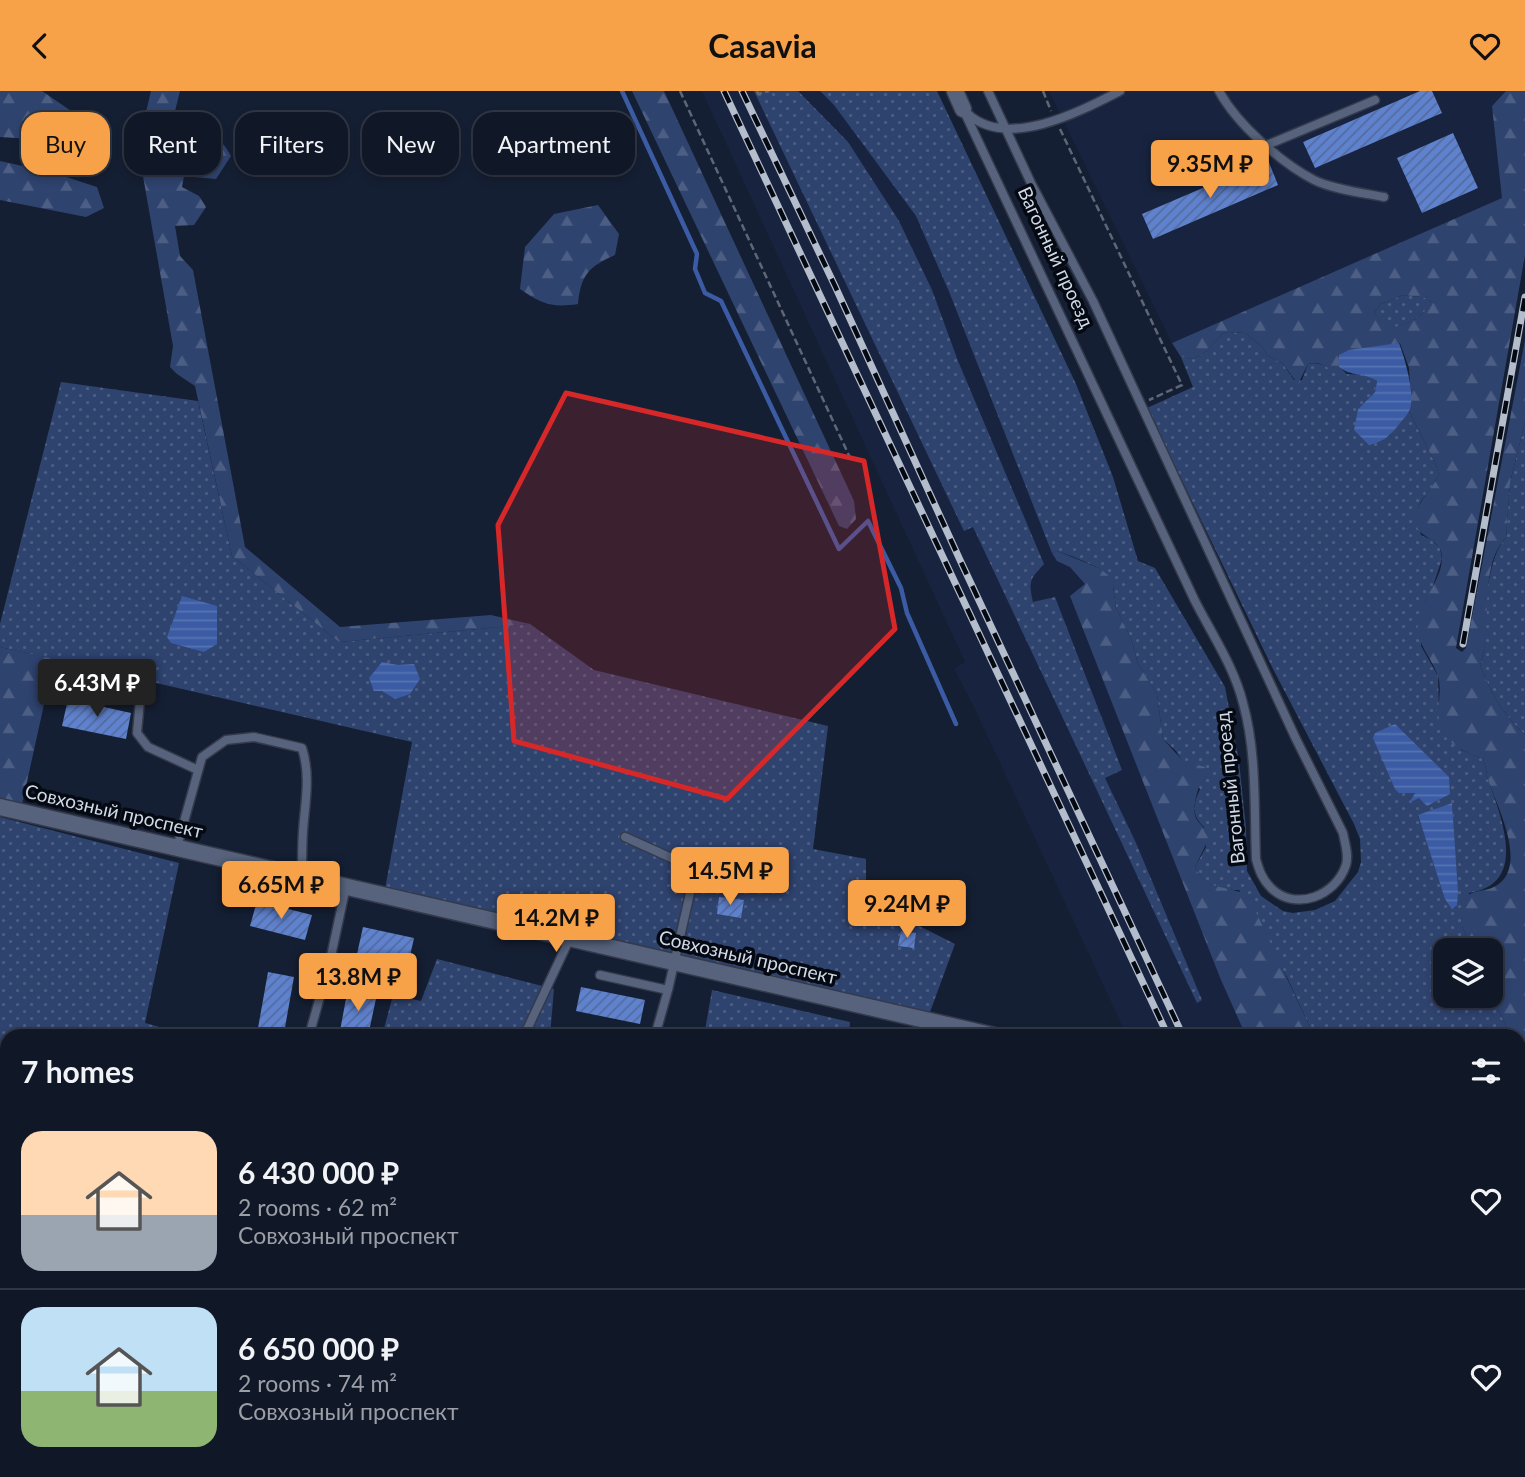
<!DOCTYPE html>
<html lang="en">
<head>
<meta charset="utf-8">
<style>
  :root { --surface:#101726; --page:#1e2432; --text:#f1f3f6; --muted:#9c9fa7; --line:#303643; --accent:#f7a149 }
  body { margin:0; font-family:Lato,sans-serif; background:var(--page); color:var(--text); height:100vh; display:flex; flex-direction:column; font-size:26px; white-space:nowrap }
  * { box-sizing:border-box; margin:0 }
  p { font-size:23px; color:var(--muted) }
  .icon { flex:none; width:38px; height:38px; fill:none; stroke:currentColor; stroke-width:2; stroke-linecap:round; stroke-linejoin:round }
  .map { position:relative; flex:1; overflow:hidden }
  .panel { position:absolute; left:0px; top:938px; width:1526px; height:448px; display:flex; flex-direction:column; background:var(--surface); border-radius:21px 21px 0 0; box-shadow:0 4px 10px #0003,0 0 0 2px var(--line) }
  .panel>* { flex:none }
  .guide { position:absolute; left:21px; top:21px; width:700px; height:63px; display:flex; gap:14px }
  .tools { position:absolute; left:1433px; top:847px; display:grid; gap:14px }
  .tools a { display:grid; place-items:center; width:70px; height:70px; border-radius:14px; background:var(--surface); box-shadow:0 4px 10px #0003,0 0 0 2px var(--line); font-size:35px }
  .price { position:absolute; translate:-50% -60px; padding:0 16px; border-radius:7px; background:var(--accent); color:#111; font-size:23px; line-height:46px; filter:drop-shadow(0 2px 4px #0008) }
  .price::after { content:''; position:absolute; left:50%; top:42px; width:21px; height:16px; margin-left:-10px; background:inherit; clip-path:polygon(0 0,100% 0,50% 100%) }
  .price.on { background:#222; color:#fff }
  ul { padding:0; list-style:none }
  li { display:flex; align-items:center; gap:21px; height:175px; padding:0 21px }
  li+li { border-top:2px solid var(--line) }
  li span { display:grid; place-items:center; flex:none; width:196px; height:140px; border-radius:21px; color:#555 }
  li>.icon { margin-inline-start:auto }
  span .icon { width:84px; height:84px; fill:#fffc; stroke-width:1 }
  li b { font-size:30px }
  h2 { display:flex; justify-content:space-between; align-items:center; height:84px; padding:0 21px; font-size:30px }
  .tag { padding:0 24px; border-radius:21px; background:var(--surface); box-shadow:0 4px 10px #0003,0 0 0 2px var(--line); font-size:24px; line-height:63px }
  .tag.on { background:var(--accent); color:#111 }
  header { display:flex; justify-content:space-between; align-items:center; height:91px; padding:0 21px; background:var(--accent); color:#111; font-size:32px; font-weight:700 }
  .map>svg:first-child { display:block }
</style>
</head>
<body>
<header><svg class="icon" aria-label="back" viewBox="0 0 24 24"><path d="M15 5l-7 7 7 7"/></svg>Casavia<svg class="icon" aria-label="heart" viewBox="0 0 24 24"><path d="M12 20l-8-8c-3-5 5-10 8-4 3-6 11-1 8 4z"/></svg></header>
<div class="map">
<svg width="1525" height="1386" viewBox="0 0 1525 1386">
  <defs>
    <pattern id="grass-dots" width="8" height="8" patternUnits="userSpaceOnUse" patternTransform="scale(1.75)"><rect width="8" height="8" fill="#2f436f"/><path d="M2 2h.1M6 6h.1" fill="none" stroke="#4c5e84" stroke-width="1.8" stroke-linecap="round"/></pattern>
    <pattern id="forest-firs" width="22" height="20" patternUnits="userSpaceOnUse" patternTransform="scale(1.75)"><rect width="22" height="20" fill="#2f436f"/><path d="M5 1l3.5 6h-7zM16 11l3.5 6h-7z" fill="#4c5e84"/></pattern>
    <pattern id="water-rules" width="6" height="5" patternUnits="userSpaceOnUse" patternTransform="scale(1.75)"><rect width="6" height="5" fill="#3b5ca4"/><path d="M0 2.5h6" fill="none" stroke="#5673b1"/></pattern>
    <pattern id="building-hatch" width="6" height="6" patternUnits="userSpaceOnUse" patternTransform="scale(1.75)"><rect width="6" height="6" fill="#5f82ce"/><path d="M-1 1l2-2M0 6l6-6M5 7l2-2" fill="none" stroke="#546b9e"/></pattern>
  </defs>
  <rect width="100%" height="100%" fill="#151f33"/>
  <path fill="#18243f" d="M 702,0 L 819,0 L 834,14 L 916,125 L 950,203 L 1078,457 L 1221,889 L 1246,945 L 1127,945 L 974,616 L 954,578 L 965,571 Z
    M 1049,0 L 1506,0 L 1492,15 L 1503,107 L 1172,252 Z
    M 1331,1379 L 1437,1379 L 1441,1386 L 1334,1386 Z"/>
  <path fill="url(#grass-dots)" fill-rule="evenodd" d="M 754,0 L 798,0 L 848,51 L 899,130 L 932,199 L 958,270 L 1044,473 C 1030,488 1028,490 1033,511 L 1055,506 L 1122,679 L 1105,687 L 1136,752 L 1202,909 L 1197,912 L 973,436 L 964,440 Z
    M 820,0 L 937,0 L 1076,293 L 1113,386 L 1138,470 L 1155,477 L 1225,596 L 1239,670 L 1246,737 L 1247,780 L 1261,805 L 1283,820 L 1293,822 L 1315,819 L 1335,810 L 1358,781 L 1361,771 L 1360,748 L 1354,733 L 1273,578 L 1147,317 L 1193,296 L 1181,266 L 1192,268 L 1207,260 L 1222,243 L 1228,241 L 1245,242 L 1261,255 L 1267,264 L 1283,273 L 1294,289 L 1302,289 L 1308,273 C 1323,269 1334,281 1347,288 L 1347,283 L 1368,284 L 1377,290 L 1375,301 L 1358,318 L 1389,345 L 1409,320 L 1436,374 L 1439,384 C 1423,412 1412,409 1421,444 L 1432,449 L 1440,457 L 1442,468 L 1431,501 L 1425,510 L 1421,555 L 1438,585 L 1439,619 L 1443,642 L 1462,659 L 1483,668 C 1487,677 1486,686 1490,694 C 1505,736 1525,793 1469,802 L 1462,835 L 1472,859 L 1446,859 L 1446,905 L 1491,904 L 1511,945 L 1314,945 L 1313,943 L 1287,886 L 1239,799 C 1220,799 1203,794 1195,776 L 1206,756 L 1204,736 C 1191,724 1193,713 1200,698 L 1176,660 L 1163,648 L 1157,603 L 1138,573 L 1131,548 L 1116,517 L 1113,494 L 1099,477 L 1074,466 L 1057,460 L 1052,462 L 950,203 L 916,125 L 834,14 ZM 1390,637 L 1419,707 L 1410,711 L 1415,702 L 1405,702 L 1381,641 ZM 1452,712 L 1456,796 L 1449,813 L 1418,725 Z
    M 1403,204 L 1429,207 L 1431,212 C 1422,228 1403,236 1386,238 L 1374,221 L 1381,213 Z
    M 61,291 L 198,310 L 232,465 L 339,551 L 530,533 L 594,579 L 828,635 L 813,758 L 866,768 L 866,808 L 955,853 L 930,921 L 385,798 L 412,651 L 0,556 L 0,533 Z
    M 1525,331 L 1525,644 C 1504,624 1490,601 1480,574 C 1487,556 1484,540 1485,520 C 1487,499 1491,462 1506,447 L 1510,392 Z
    M 0,726 L 179,772 L 145,932 L 192,945 L 7,945 L 7,1379 L 1034,1379 L 1036,1386 L 0,1385 Z
    M 437,868 L 554,898 L 550,945 L 382,945 L 393,904 L 421,910 Z
    M 712,899 L 850,931 L 848,945 L 704,945 Z
    M 1519,962 L 1525,975 L 1525,1208 L 1519,1206 Z"/>
  <path fill="url(#forest-firs)" fill-rule="evenodd" d="M 0,0 L 42,0 L 77,24 L 67,43 L 48,49 L 0,46 Z
    M 151,0 L 180,0 L 168,48 C 197,50 212,30 231,65 L 216,88 L 184,85 L 182,96 L 199,105 L 206,116 L 194,134 L 175,135 L 180,165 L 193,179 L 245,456 L 340,536 L 491,524 L 530,533 L 339,551 L 232,465 L 195,295 L 177,283 L 170,276 L 173,255 L 141,74 L 142,38 Z
    M 632,0 L 664,0 L 854,410 L 856,428 L 847,438 L 839,435 Z
    M 1506,0 L 1525,0 L 1525,164 L 1456,557 L 1462,561 L 1466,557 L 1525,249 L 1525,331 L 1510,392 L 1506,447 C 1477,476 1494,539 1480,574 C 1490,601 1504,624 1525,644 L 1525,975 L 1519,962 L 1519,945 L 1511,945 L 1491,904 L 1491,859 L 1472,859 L 1462,835 L 1462,809 C 1474,796 1487,803 1500,792 C 1525,771 1499,719 1490,694 C 1486,686 1487,677 1483,668 C 1469,662 1451,656 1443,642 C 1434,626 1442,606 1439,589 C 1434,568 1415,554 1418,531 C 1421,508 1442,490 1442,466 C 1442,443 1407,449 1417,420 C 1422,406 1432,397 1439,384 L 1436,374 L 1409,320 L 1411,310 L 1409,277 L 1400,252 L 1372,257 L 1339,276 L 1347,283 L 1347,288 L 1341,288 C 1331,279 1322,269 1308,273 L 1298,293 L 1283,273 L 1267,264 L 1261,255 L 1245,242 L 1228,241 L 1222,243 L 1207,260 L 1192,268 L 1181,266 L 1172,252 L 1502,107 L 1492,15 ZM 1403,204 L 1428,207 L 1431,211 C 1423,228 1403,236 1386,237 L 1374,221 L 1381,213 Z
    M 0,70 L 54,82 L 97,96 L 104,117 L 86,126 L 0,109 Z
    M 598,114 L 619,143 L 615,164 C 588,176 581,184 578,213 C 552,217 542,213 520,198 L 525,156 L 554,123 Z
    M 1057,460 L 1099,477 L 1108,484 L 1113,494 L 1116,517 L 1131,548 L 1138,573 L 1157,603 L 1163,648 L 1183,670 L 1205,676 C 1202,689 1190,715 1196,727 C 1199,733 1206,738 1210,745 L 1195,776 C 1208,803 1229,792 1249,806 L 1314,945 L 1246,945 L 1221,889 L 1070,505 L 1085,493 L 1070,476 L 1057,470 L 1052,462 Z
    M 0,556 L 54,568 L 21,718 L 0,713 Z
    M 1519,1206 L 1525,1208 L 1525,1386 L 1448,1386 L 1445,1379 L 1519,1379 Z
    M 1135,1379 L 1236,1379 L 1239,1386 L 1137,1386 Z"/>
  <path fill="url(#water-rules)" d="M 1399,252 C 1405,268 1415,302 1410,318 C 1408,324 1401,330 1397,336 C 1389,346 1382,351 1369,354 L 1354,339 L 1358,318 L 1375,301 L 1377,290 C 1364,281 1351,286 1339,276 L 1339,264 L 1349,259 Z
    M 182,505 L 217,515 L 217,553 L 204,561 L 171,552 L 167,546 Z
    M 382,571 L 398,574 L 414,573 L 420,588 L 410,603 L 395,608 L 382,600 L 374,600 L 369,587 Z
    M 1395,633 L 1449,686 L 1450,703 L 1427,715 L 1419,707 L 1409,712 L 1415,702 L 1399,702 L 1395,698 L 1373,647 L 1375,642 Z
    M 1452,712 L 1458,801 L 1457,814 L 1452,818 L 1445,808 L 1418,724 Z"/>
  <g fill="none" stroke-linecap="round" stroke-linejoin="round">
    <path stroke="#3b5ca4" stroke-width="4.5" d="M 622,0 L 697,163 L 695,178 L 705,202 L 721,210 L 839,458 L 868,430 L 901,497 L 907,522 L 956,633"/>
  </g>
  <path fill="url(#building-hatch)" d="M 1420,0 L 1432,0 L 1442,22 L 1315,77 L 1303,51 Z
    M 1453,42 L 1478,97 L 1422,122 L 1397,67 Z
    M 1268,69 L 1278,94 L 1153,148 L 1142,123 Z
    M 68,608 L 131,622 L 126,648 L 62,635 Z
    M 719,806 L 744,809 L 741,827 L 717,823 Z
    M 257,810 L 312,824 L 305,849 L 250,835 Z
    M 363,836 L 414,847 L 408,874 L 357,863 Z
    M 901,840 L 916,842 L 914,857 L 898,855 Z
    M 268,881 L 294,886 L 284,942 L 258,937 Z
    M 581,896 L 645,909 L 640,933 L 576,920 Z
    M 348,897 L 377,903 L 368,945 L 339,945 Z"/>
  <g fill="none" stroke-linecap="round" stroke-linejoin="round">
    <g stroke="#343a4b" stroke-width="11">
      <path id="service" d="M 1219,0 C 1237,33 1281,72 1314,89 C 1332,98 1363,102 1384,106
        M 963,18 L 1195,510 C 1212,543 1234,576 1243,612 C 1257,662 1254,717 1256,768 C 1259,779 1262,788 1271,797 C 1295,821 1336,805 1346,774 C 1349,764 1345,753 1343,742 L 1296,648 L 1093,210 L 1031,92 L 988,0
        M 968,23 C 1008,59 1081,20 1120,0
        M 1267,54 L 1375,9
        M 76,584 L 141,598 L 137,642 L 148,656 L 198,679
        M 625,746 L 678,770 L 690,802 L 668,899 L 655,945
        M 177,756 L 202,666 L 226,649 L 254,646 L 302,657 C 311,685 305,712 303,740 C 302,755 302,770 302,785
        M 600,884 L 668,899
        M 309,945 L 330,870 L 346,795
        M 524,945 L 570,847
        M 0,1379 L 46,1386
        M 1061,1379 L 1063,1386
        M 233,1386 L 233,1379"/>
    </g>
    <g stroke="#343a4b" stroke-width="19">
      <path id="minor" d="M 955,0 L 963,18
        M 0,716 L 995,945
        M 1273,1379 L 1276,1386"/>
    </g>
    <path stroke="#5d6778" stroke-width="2.5" stroke-dasharray="7 3.5" stroke-linecap="butt" d="M 680,0 L 852,371
      M 757,0 L 758,3 L 769,0
      M 1043,0 L 1051,20
      M 1060,38 L 1182,294 L 1149,309
      M 548,1379 L 561,1386"/>
    <use href="#service" stroke="#57637c" stroke-width="8"/>
    <use href="#minor" stroke="#57637c" stroke-width="16"/>
    <g stroke="#b4bdcc" stroke-width="7">
      <path id="rail" d="M 724,0 L 1168,945
        M 742,0 L 835,195 L 960,469 L 1183,945
        M 1463,553 L 1525,206
        M 1371,1379 L 1375,1386
        M 1388,1379 L 1391,1386"/>
    </g>
    <use href="#rail" stroke="#050912" stroke-width="4.5" stroke-dasharray="13" stroke-linecap="butt"/>
  </g>
  <path fill="#d62828" fill-opacity="0.2" stroke="#d62828" stroke-width="5" stroke-linejoin="round" d="M 566,302 L 864,370 L 895,538 L 727,708 L 514,650 L 498,434 Z"/>
  <g text-anchor="middle" stroke-width="7" stroke-linejoin="round" paint-order="stroke">
    <g font-size="19" fill="#d1d9e7" stroke="#050912">
      <text transform="translate(1056 166) rotate(65)" y="7">Вагонный проезд</text>
      <text transform="translate(1230 697) rotate(-96)" y="7">Вагонный проезд</text>
      <text transform="translate(114 720) rotate(13)" y="7">Совхозный проспект</text>
      <text transform="translate(748 866) rotate(13)" y="7">Совхозный проспект</text>
    </g>
  </g>
</svg>
<div class="tools">
<a><svg class="icon" aria-label="layers" viewBox="0 0 24 24"><path d="M12 4l9 5-9 5-9-5zM3 14l9 5 9-5"/></svg></a>
</div>
<b class="price" style="left:1210px;top:109px">9.35M ₽</b>
<b class="price on" style="left:97px;top:628px">6.43M ₽</b>
<b class="price" style="left:730px;top:816px">14.5M ₽</b>
<b class="price" style="left:281px;top:830px">6.65M ₽</b>
<b class="price" style="left:907px;top:849px">9.24M ₽</b>
<b class="price" style="left:556px;top:863px">14.2M ₽</b>
<b class="price" style="left:358px;top:922px">13.8M ₽</b>
<div class="guide">
<a class="tag on">Buy</a>
<a class="tag">Rent</a>
<a class="tag">Filters</a>
<a class="tag">New</a>
<a class="tag">Apartment</a>
</div>
<section class="panel">
<h2>7 homes<svg class="icon" aria-label="filters" viewBox="0 0 24 24"><path d="M4 7h16M4 17h16"/><circle cx="9" cy="7" r="2"/><circle cx="15" cy="17" r="2"/></svg></h2>
<ul>
<li><span style="background:linear-gradient(#ffd9b3 60%,#9aa5b1 0)"><svg class="icon" aria-label="home" viewBox="0 0 24 24"><path d="M3 11l9-7 9 7M6 9v11h12V9"/></svg></span><div><b>6 430 000 ₽</b><p>2 rooms · 62 m²</p><p>Совхозный проспект</p></div><svg class="icon" aria-label="heart" viewBox="0 0 24 24"><path d="M12 20l-8-8c-3-5 5-10 8-4 3-6 11-1 8 4z"/></svg></li>
<li><span style="background:linear-gradient(#bfe0f5 60%,#8fb573 0)"><svg class="icon" aria-label="home" viewBox="0 0 24 24"><path d="M3 11l9-7 9 7M6 9v11h12V9"/></svg></span><div><b>6 650 000 ₽</b><p>2 rooms · 74 m²</p><p>Совхозный проспект</p></div><svg class="icon" aria-label="heart" viewBox="0 0 24 24"><path d="M12 20l-8-8c-3-5 5-10 8-4 3-6 11-1 8 4z"/></svg></li>
</ul>
</section>
</div>
</body>
</html>
